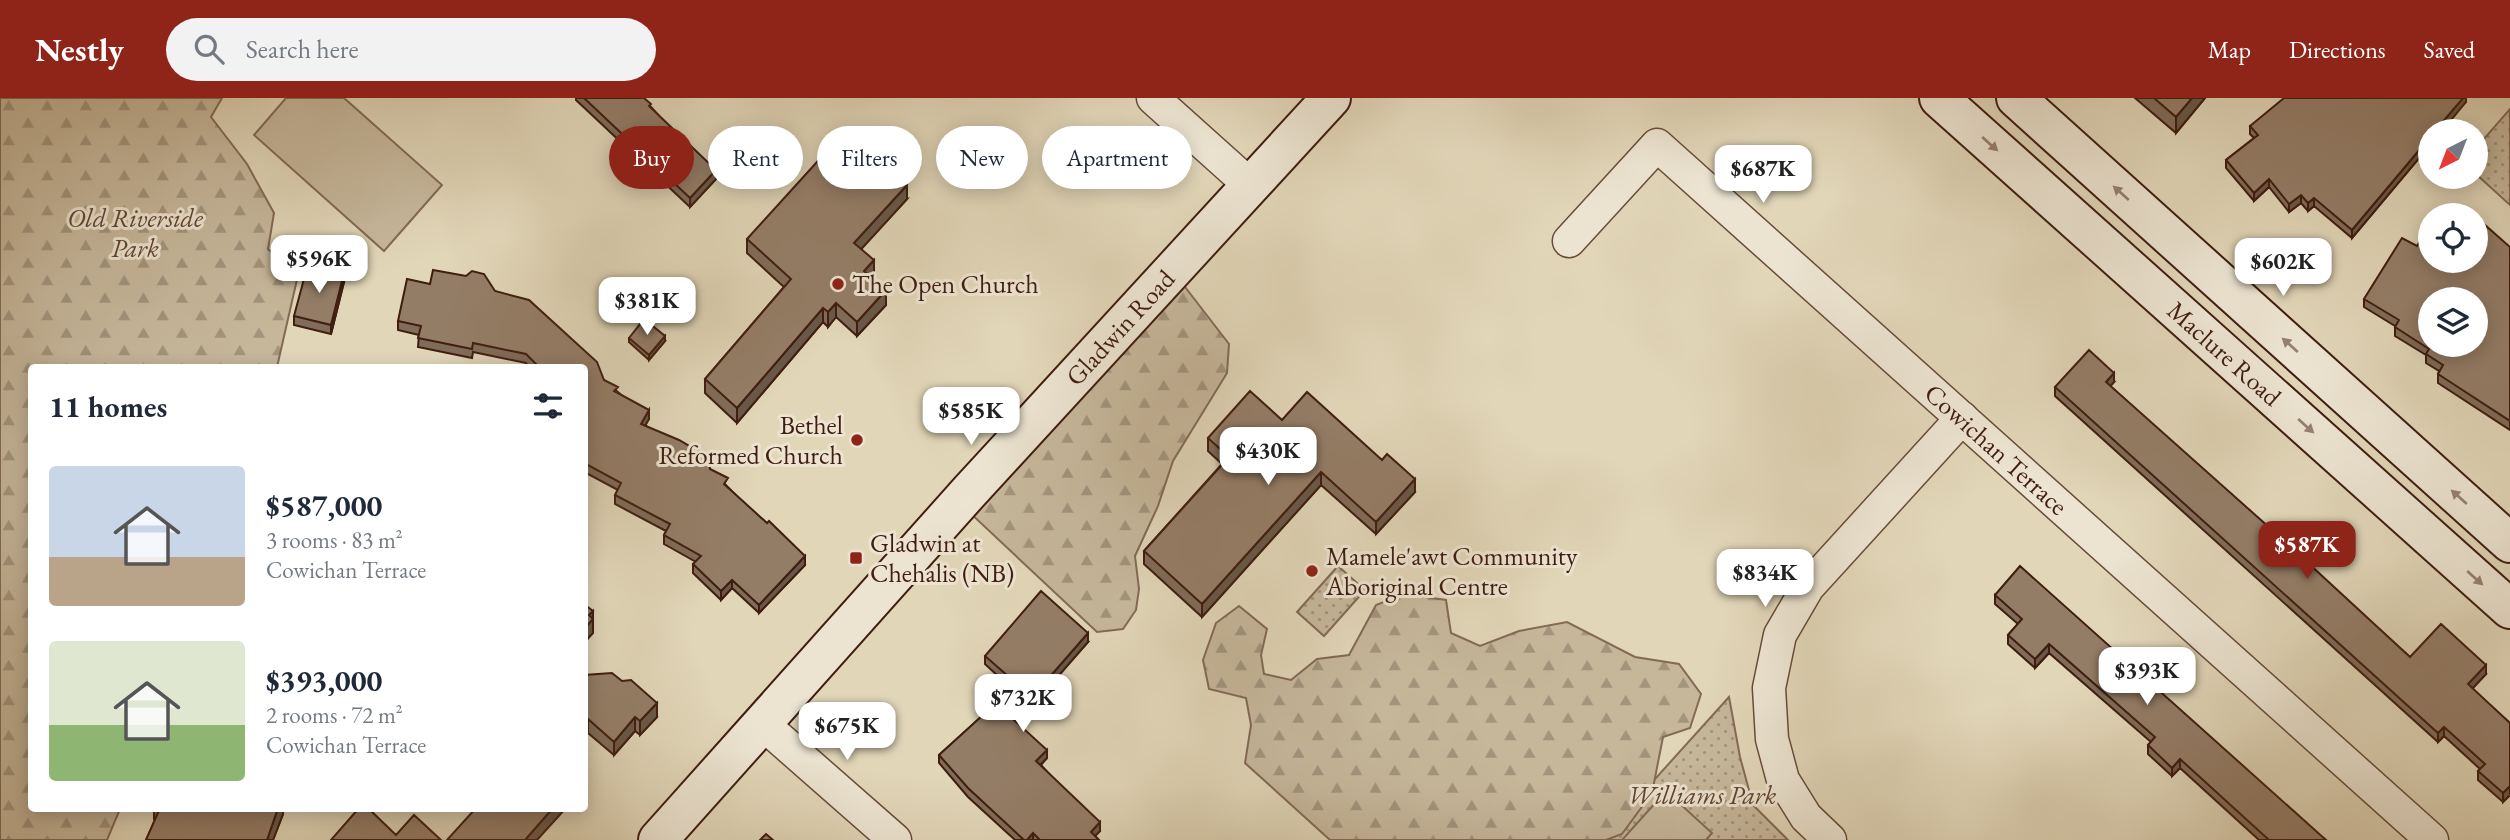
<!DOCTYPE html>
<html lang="en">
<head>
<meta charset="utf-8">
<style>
  :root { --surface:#fff; --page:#f2f2f3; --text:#1f2937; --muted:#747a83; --accent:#8f2418 }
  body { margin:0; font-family:"EB Garamond",serif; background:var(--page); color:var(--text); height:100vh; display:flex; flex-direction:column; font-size:26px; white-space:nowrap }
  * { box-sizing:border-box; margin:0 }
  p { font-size:23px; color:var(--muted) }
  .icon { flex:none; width:38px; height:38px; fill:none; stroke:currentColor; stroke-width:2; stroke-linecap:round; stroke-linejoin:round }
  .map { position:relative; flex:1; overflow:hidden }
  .side { position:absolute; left:28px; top:266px; width:560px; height:448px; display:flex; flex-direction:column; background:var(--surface); border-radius:7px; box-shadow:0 4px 18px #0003 }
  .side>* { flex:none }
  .banner { position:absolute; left:609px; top:28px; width:665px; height:63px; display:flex; gap:14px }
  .needle { width:46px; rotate:222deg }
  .tools { position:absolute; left:2418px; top:21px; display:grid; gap:14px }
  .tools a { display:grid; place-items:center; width:70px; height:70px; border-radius:50%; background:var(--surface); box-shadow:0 4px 18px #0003; font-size:35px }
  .price { position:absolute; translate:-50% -60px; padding:0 16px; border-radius:14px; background:#fff; color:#222; font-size:23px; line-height:46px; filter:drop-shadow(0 2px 4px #0008) }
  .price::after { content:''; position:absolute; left:50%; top:42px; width:21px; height:16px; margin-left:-10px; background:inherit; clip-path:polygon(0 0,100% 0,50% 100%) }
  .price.active { background:var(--accent); color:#fff }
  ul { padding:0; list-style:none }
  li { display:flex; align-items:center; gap:21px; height:175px; padding:0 21px }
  li span { display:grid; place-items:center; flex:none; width:196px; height:140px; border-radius:7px; color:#555 }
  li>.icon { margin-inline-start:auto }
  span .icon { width:84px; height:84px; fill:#fffc; stroke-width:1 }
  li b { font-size:30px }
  h2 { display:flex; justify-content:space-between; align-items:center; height:84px; padding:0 21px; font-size:30px }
  .chip { padding:0 24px; border-radius:32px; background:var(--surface); box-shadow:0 4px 18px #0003; font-size:24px; line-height:63px }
  .chip.active { background:var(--accent); color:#fff }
  header { display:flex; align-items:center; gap:42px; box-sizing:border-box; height:98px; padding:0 35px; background:var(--accent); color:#fff }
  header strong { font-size:33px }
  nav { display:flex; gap:38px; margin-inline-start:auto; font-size:24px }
  .search { width:490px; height:63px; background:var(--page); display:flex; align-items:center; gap:18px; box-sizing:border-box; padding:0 24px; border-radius:38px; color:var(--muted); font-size:26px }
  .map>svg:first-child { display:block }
</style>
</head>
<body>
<header>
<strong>Nestly</strong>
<div class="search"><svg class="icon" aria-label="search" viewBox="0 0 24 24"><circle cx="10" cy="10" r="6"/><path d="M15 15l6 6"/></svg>Search here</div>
<nav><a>Map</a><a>Directions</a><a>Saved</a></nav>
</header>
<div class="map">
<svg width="2510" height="742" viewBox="0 0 2510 742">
  <defs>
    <pattern id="green-dots" width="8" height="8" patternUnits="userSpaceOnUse" patternTransform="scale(1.75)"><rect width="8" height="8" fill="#c6b79b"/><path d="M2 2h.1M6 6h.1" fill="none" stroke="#a2947d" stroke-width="1.8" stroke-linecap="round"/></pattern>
    <pattern id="forest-firs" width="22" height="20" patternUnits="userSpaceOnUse" patternTransform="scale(1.75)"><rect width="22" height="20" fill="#c6b79b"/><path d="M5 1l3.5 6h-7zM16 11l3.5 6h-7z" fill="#a2947d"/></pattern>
  </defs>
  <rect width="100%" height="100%" fill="#e1d6b8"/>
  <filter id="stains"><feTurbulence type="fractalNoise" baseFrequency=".00286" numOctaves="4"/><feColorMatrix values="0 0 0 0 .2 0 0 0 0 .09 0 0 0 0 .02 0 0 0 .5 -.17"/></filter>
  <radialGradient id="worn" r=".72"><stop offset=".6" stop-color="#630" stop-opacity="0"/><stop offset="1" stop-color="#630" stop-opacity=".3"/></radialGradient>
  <path fill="url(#green-dots)" stroke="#836a56" stroke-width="2" d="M 2510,11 L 2510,107 L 2476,76 L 2476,50 Z
    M 1338,468 L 1365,492 L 1324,538 L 1297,514 Z
    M 1729,599 L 1740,659 L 1753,707 L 1788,742 L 1600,742 Z"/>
  <path fill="url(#forest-firs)" stroke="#836a56" stroke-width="2" d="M 0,0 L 222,0 L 211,19 L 247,66 L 274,115 L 268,151 L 298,177 L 277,269 L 32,270 L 32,710 L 120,711 L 107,742 L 0,742 Z
    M 1182,185 L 1229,246 L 1227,275 L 1173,363 L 1158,408 L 1135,458 L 1139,491 L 1136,512 L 1123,531 L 1097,534 L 968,413 Z
    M 1404,496 L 1446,502 L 1451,535 L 1480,548 L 1519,533 L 1567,524 L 1635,559 L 1679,566 L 1701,596 L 1690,630 L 1663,639 L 1652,695 L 1622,736 L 1606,742 L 1330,742 L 1245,665 L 1251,627 L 1246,600 L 1209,591 L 1203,562 L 1216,525 L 1239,508 L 1267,531 L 1261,557 L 1264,576 L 1291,582 L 1317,561 L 1349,557 L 1376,507 Z"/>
  <path fill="#c6b79b" stroke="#836a56" stroke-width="2" d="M 286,0 L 344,0 L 442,87 L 384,153 L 254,37 Z
    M 1666,693 L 1712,735 L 1706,742 L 1622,742 Z"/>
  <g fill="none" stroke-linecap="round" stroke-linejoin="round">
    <g stroke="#684b3a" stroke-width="35">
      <g id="street">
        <path d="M 1153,0 L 1251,88"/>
        <path id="s1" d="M 1569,143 L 1657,47 L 2432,742"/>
        <path d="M 764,627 L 895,742"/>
        <path d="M 1830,742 L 1806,719 L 1783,682 L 1772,641 L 1769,590 L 1780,537 L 1808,489 L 1962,320"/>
      </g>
    </g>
    <g stroke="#401d10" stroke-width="42">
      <g id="secondary">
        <path id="s2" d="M 1939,0 L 2510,511"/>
        <path d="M 2016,0 L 2510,445"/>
        <path id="s3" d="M 658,742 L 969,394 L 1331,0"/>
      </g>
    </g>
    <use href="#street" stroke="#ece4d1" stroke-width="32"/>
    <use href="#secondary" stroke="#ece4d1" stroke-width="38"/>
  </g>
  <path fill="#7f6c59" stroke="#401d10" stroke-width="2" d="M 576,0 L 644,0 L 651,9 L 716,81 L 690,109 L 576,2 Z
    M 2135,0 L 2205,0 L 2176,35 Z
    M 2466,0 L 2466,4 L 2431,33 L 2431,46 L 2352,140 L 2314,108 L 2308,113 L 2301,105 L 2289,114 L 2269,89 L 2254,103 L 2226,70 L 2226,62 L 2254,40 L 2250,36 L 2250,28 Z
    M 907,101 L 861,151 L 874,177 L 871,179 L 886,207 L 857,238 L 836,219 L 828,229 L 823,224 L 737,325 L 705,295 L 705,281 L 784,189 L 747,155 L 747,141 Z
    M 2510,149 L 2510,332 L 2438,285 L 2438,276 L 2439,273 L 2426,265 L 2426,257 L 2395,238 L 2395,228 L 2364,209 L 2364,201 L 2431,163 Z
    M 344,184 L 331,236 L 294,227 L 294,218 Z
    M 430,186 L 495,193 L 604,282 L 649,321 L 645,327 L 710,371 L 805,467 L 759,515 L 732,490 L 721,502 L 693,475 L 693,466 L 696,464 L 664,446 L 664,437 L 666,433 L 615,406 L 615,397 L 618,392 L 584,374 L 584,270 L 530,270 L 526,265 L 473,254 L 472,260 L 418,249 L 419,237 L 398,232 L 398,223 Z
    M 629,240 L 665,243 L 649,262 L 629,244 Z
    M 2114,284 L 2110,288 L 2410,559 L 2486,576 L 2472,591 L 2510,625 L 2510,697 L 2503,704 L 2478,682 L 2478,673 L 2480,671 L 2444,638 L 2438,644 L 2055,298 L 2055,289 Z
    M 1282,322 L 1415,394 L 1376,436 L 1321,387 L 1202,519 L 1144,466 L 1144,453 L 1222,366 L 1208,353 L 1208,340 Z
    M 1995,497 L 2326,742 L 2259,742 L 2180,670 L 2172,678 L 2148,656 L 2148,647 L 2151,644 L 2049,555 L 2035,570 L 2008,546 L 2008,537 L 2018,526 L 1995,506 Z
    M 1088,544 L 1017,625 L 1047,660 L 1041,667 L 1100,733 L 1095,738 L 1099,742 L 1015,742 L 968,699 L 939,665 L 939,657 L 1012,591 L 985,566 L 985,558 Z
    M 584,577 L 657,619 L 640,637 L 635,633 L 614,657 L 588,635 Z
    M 154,710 L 283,710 L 283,716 L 273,742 L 146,742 L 155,722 L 154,721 Z"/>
  <path fill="#685848" stroke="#401d10" stroke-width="2" d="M 2192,0 L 2205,0 L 2176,35 L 2176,19 Z
    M 2463,0 L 2466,0 L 2466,4 L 2442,33 L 2435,33 Z
    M 2431,38 L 2431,46 L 2352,140 L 2352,132 Z
    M 716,72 L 716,81 L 690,109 L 690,100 Z
    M 2269,81 L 2269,89 L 2254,103 L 2254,95 Z
    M 907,87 L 907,101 L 854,159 L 854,145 Z
    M 2301,97 L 2301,105 L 2289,114 L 2289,106 Z
    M 2314,100 L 2314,108 L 2308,113 L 2308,105 Z
    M 874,162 L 874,177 L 864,187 L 864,173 Z
    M 344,175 L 344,184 L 331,236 L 331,227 Z
    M 886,192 L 886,207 L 857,238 L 857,224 Z
    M 836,205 L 836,219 L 828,229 L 828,214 Z
    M 823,210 L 823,224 L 737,325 L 737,310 Z
    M 665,238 L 665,243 L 649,262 L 649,257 Z
    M 2114,275 L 2114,284 L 2106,293 L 2106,284 Z
    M 649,312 L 649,321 L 641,335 L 641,326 Z
    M 1321,374 L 1321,387 L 1202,519 L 1202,506 Z
    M 1415,381 L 1415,394 L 1376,436 L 1376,424 Z
    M 805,458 L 805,467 L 759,515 L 759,507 Z
    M 732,482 L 732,490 L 721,502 L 721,493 Z
    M 593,513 L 593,535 L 584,545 L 584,531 L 589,517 Z
    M 1088,535 L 1088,544 L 1013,630 L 1013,621 Z
    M 2049,546 L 2049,555 L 2035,570 L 2035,561 Z
    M 2486,567 L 2486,576 L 2468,595 L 2468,586 Z
    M 657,605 L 657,619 L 640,637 L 640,623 Z
    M 635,619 L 635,633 L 614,657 L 614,644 Z
    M 588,621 L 588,635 L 584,638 L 584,624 Z
    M 2444,629 L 2444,638 L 2438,644 L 2438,635 Z
    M 1047,652 L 1047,660 L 1036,671 L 1036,663 Z
    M 2180,661 L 2180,670 L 2172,678 L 2172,670 Z
    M 2510,688 L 2510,697 L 2503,704 L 2503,695 Z
    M 278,710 L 283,710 L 283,716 L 273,742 L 267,742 Z
    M 553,710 L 566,710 L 537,742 L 525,742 Z
    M 1100,724 L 1100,733 L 1091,742 L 1091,734 Z
    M 1033,735 L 1033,742 L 1027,742 Z"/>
  <path fill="#947d67" stroke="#401d10" stroke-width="2" fill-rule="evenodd" d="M 584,0 L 644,0 L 651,6 L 649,8 L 716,72 L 690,100 Z
    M 2154,0 L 2192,0 L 2176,19 Z
    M 2284,0 L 2463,0 L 2435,33 L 2431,33 L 2431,38 L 2352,132 L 2314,100 L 2308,105 L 2301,97 L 2289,106 L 2269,81 L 2254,95 L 2226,62 L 2258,37 L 2250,28 Z
    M 846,32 L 907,87 L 854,145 L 874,162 L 864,173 L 886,192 L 857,224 L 836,205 L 828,214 L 823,210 L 737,310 L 705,281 L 791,181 L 747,141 Z
    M 2469,112 L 2474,117 L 2465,117 Z
    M 2476,119 L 2510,149 L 2510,323 L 2438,276 L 2443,267 L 2426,256 L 2429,251 L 2395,229 L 2399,222 L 2364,201 L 2402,140 L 2417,148 L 2422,140 L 2431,146 L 2431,163 L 2476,163 ZM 2431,201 L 2476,201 L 2476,247 L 2431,247 Z
    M 308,166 L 344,175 L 331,227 L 294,218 Z
    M 433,172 L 466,178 L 472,173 L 484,176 L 495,193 L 529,202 L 597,264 L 604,282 L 618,289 L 614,293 L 649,312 L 641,326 L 679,342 L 708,359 L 710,371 L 728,380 L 724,386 L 767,425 L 769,423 L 805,458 L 759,507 L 732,482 L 721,493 L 693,466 L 701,458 L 664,437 L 670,426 L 615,397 L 621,385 L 584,365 L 584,270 L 540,270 L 526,256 L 473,245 L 472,251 L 418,240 L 421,228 L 398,223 L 407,181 L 430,186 Z
    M 644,221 L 665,238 L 649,257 L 629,240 Z
    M 2089,252 L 2114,275 L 2106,284 L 2280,439 L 2410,559 L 2441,526 L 2486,567 L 2468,586 L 2510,625 L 2510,688 L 2503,695 L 2478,673 L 2485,666 L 2444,629 L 2438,635 L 2055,289 Z
    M 1250,293 L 1282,322 L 1307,294 L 1382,362 L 1387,356 L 1415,381 L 1376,424 L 1321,374 L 1202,506 L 1144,453 L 1229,359 L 1208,340 Z
    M 2020,468 L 2326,742 L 2269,742 L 2180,661 L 2172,670 L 2148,647 L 2155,639 L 2049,546 L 2035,561 L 2008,537 L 2022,521 L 1995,497 Z
    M 1041,493 L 1088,535 L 1013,621 L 1047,652 L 1036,663 L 1100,724 L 1091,734 L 1099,742 L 1040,742 L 1033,735 L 1027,742 L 1024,742 L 968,690 L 939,657 L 1017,586 L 985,558 Z
    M 584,506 L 593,513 L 589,517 L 593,521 L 584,531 Z
    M 612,575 L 622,583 L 631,582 L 657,605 L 640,623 L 635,619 L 614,644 L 588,621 L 584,624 L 584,577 Z
    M 160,710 L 278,710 L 267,742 L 146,742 Z
    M 359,710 L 368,710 L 396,737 L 414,717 L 441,742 L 331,742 Z
    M 476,710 L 553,710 L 525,742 L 447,742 Z
    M 766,736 L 773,742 L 760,742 Z"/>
  <defs><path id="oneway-solid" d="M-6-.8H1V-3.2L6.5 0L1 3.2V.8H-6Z" transform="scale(1.75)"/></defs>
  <g fill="#968070">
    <use href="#oneway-solid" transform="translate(1990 46) rotate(42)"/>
    <use href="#oneway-solid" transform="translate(2121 95) rotate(-138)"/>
    <use href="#oneway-solid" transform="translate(2290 247) rotate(-138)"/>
    <use href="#oneway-solid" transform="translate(2306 328) rotate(42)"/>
    <use href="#oneway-solid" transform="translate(2459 399) rotate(-138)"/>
    <use href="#oneway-solid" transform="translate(2475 480) rotate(42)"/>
  </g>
  <g fill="#8f2418" stroke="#ece4d1" stroke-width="2.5">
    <circle cx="838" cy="186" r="7"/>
    <circle cx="857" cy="342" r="7"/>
    <rect x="849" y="453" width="14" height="14" rx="3.5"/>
    <circle cx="1312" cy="473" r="7"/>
  </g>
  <g text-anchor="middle" stroke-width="6" stroke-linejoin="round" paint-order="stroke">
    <g font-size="26" font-style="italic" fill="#624433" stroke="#ece4d1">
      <text x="135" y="129">Old Riverside<tspan x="135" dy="30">Park</tspan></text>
      <text x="1702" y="706">Williams Park</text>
    </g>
    <g font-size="26" fill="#401d10" stroke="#ece4d1" text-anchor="start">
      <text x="852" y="195">The Open Church</text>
      <text x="843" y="336" text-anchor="end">Bethel<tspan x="843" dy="30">Reformed Church</tspan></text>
      <text x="870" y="454">Gladwin at<tspan x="870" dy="30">Chehalis (NB)</tspan></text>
      <text x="1326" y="467">Mamele'awt Community<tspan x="1326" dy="30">Aboriginal Centre</tspan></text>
    </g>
    <g font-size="26" fill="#401d10" stroke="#ece4d1">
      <text dy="9" stroke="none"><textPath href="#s3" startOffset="690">Gladwin Road</textPath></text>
      <text dy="9" stroke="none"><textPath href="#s2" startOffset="383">Maclure Road</textPath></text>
      <text dy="9" stroke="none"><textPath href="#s1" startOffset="586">Cowichan Terrace</textPath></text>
    </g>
  </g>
  <rect width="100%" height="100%" filter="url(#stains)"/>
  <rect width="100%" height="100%" fill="url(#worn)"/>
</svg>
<div class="tools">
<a><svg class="needle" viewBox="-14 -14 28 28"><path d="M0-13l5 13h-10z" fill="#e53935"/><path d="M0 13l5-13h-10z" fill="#747a83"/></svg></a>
<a><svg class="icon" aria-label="locate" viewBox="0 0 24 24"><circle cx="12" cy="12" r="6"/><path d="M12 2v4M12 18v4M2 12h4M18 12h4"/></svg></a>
<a><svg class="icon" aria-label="layers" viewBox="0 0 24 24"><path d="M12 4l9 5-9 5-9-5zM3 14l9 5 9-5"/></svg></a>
</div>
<b class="price" style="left:1763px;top:107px">$687K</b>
<b class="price" style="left:319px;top:197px">$596K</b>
<b class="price" style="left:2283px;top:200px">$602K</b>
<b class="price" style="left:647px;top:239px">$381K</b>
<b class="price" style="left:971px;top:349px">$585K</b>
<b class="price" style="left:1268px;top:389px">$430K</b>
<b class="price active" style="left:2307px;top:483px">$587K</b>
<b class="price" style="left:1765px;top:511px">$834K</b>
<b class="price" style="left:2147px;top:609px">$393K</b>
<b class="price" style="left:1023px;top:636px">$732K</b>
<b class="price" style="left:847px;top:664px">$675K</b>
<div class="banner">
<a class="chip active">Buy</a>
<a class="chip">Rent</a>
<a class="chip">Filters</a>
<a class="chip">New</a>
<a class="chip">Apartment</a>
</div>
<section class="side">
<h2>11 homes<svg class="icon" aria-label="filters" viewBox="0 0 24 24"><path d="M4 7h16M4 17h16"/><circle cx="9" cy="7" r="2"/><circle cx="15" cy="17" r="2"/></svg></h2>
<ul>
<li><span style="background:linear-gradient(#c9d6e8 65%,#b9a48a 0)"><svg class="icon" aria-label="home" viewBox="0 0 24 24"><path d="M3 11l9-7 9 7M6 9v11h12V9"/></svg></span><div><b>$587,000</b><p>3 rooms · 83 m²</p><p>Cowichan Terrace</p></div></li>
<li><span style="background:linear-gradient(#dfe7d0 60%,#8fb573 0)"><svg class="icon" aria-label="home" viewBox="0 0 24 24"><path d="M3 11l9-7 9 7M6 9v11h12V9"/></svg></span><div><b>$393,000</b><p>2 rooms · 72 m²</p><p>Cowichan Terrace</p></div></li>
</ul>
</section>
</div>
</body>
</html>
